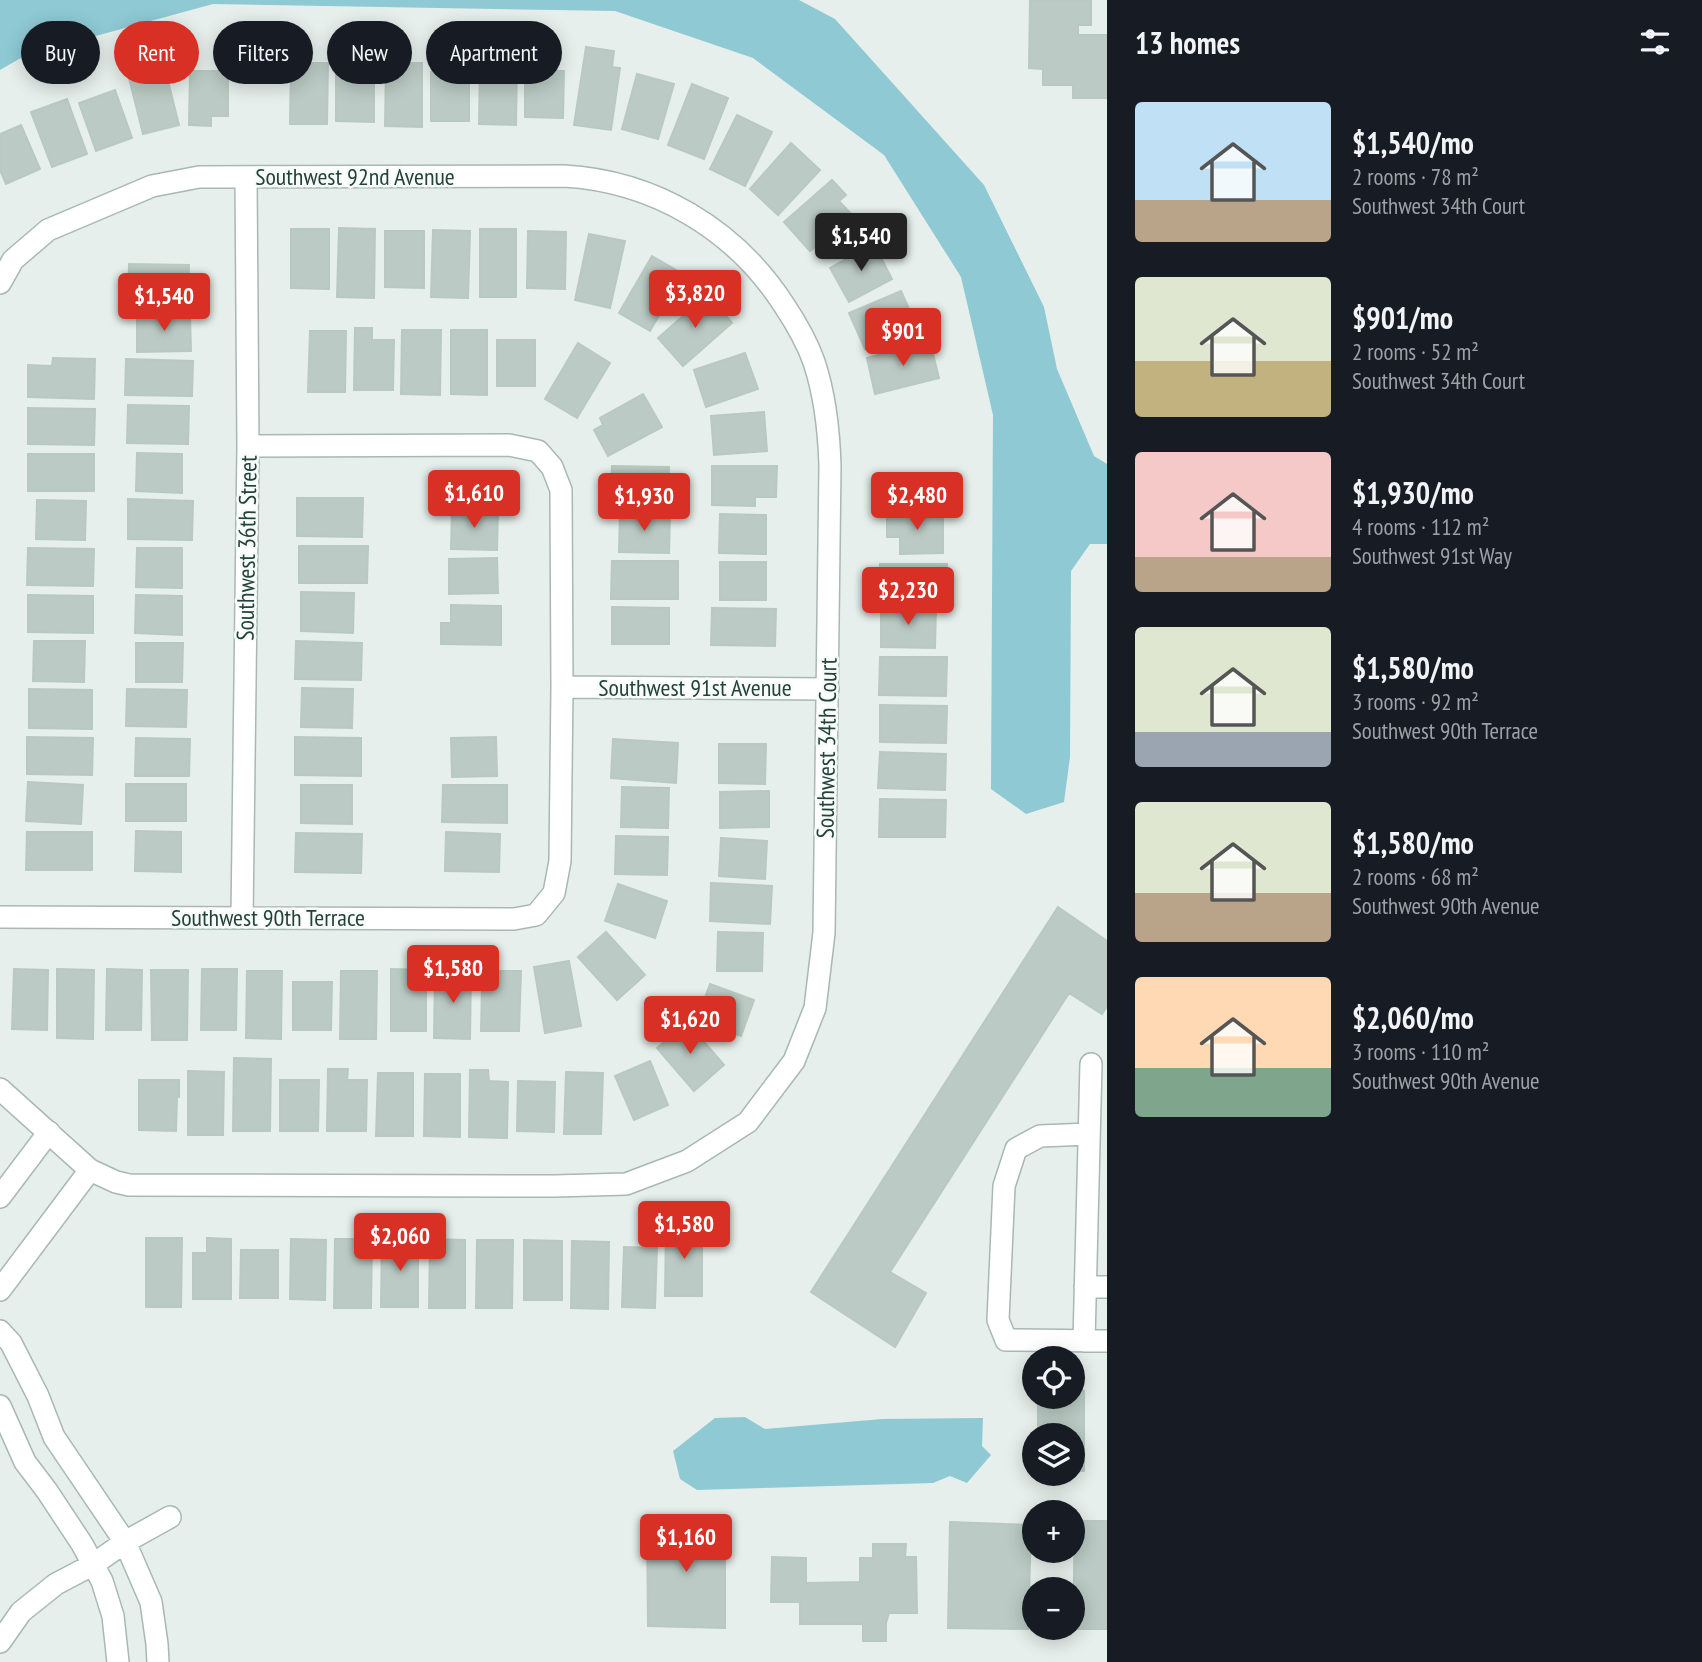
<!DOCTYPE html>
<html lang="en">
<head>
<meta charset="utf-8">
<style>
  :root { --surface:#171b24; --page:#20242c; --text:#f1f3f6; --muted:#9ea1a6; --accent:#d93025 }
  body { margin:0; font-family:"PT Sans Narrow",sans-serif; background:var(--page); color:var(--text); height:100vh; display:flex; flex-direction:column; font-size:26px; white-space:nowrap }
  * { box-sizing:border-box; margin:0 }
  p { font-size:23px; color:var(--muted) }
  .icon { flex:none; width:38px; height:38px; fill:none; stroke:currentColor; stroke-width:2; stroke-linecap:round; stroke-linejoin:round }
  .map { position:relative; flex:1; overflow:hidden }
  .details { display:flex; flex-direction:column; background:var(--surface); width:595px }
  .details>* { flex:none }
  .guide { position:absolute; left:21px; top:21px; width:665px; height:63px; display:flex; gap:14px }
  .controls { position:absolute; left:1022px; top:1346px; display:grid; gap:14px }
  .controls a { display:grid; place-items:center; width:63px; height:63px; border-radius:50%; background:var(--surface); box-shadow:0 4px 18px #0003; font-size:35px }
  .price { position:absolute; translate:-50% -60px; padding:0 16px; border-radius:7px; background:var(--accent); color:#fff; font-size:23px; line-height:46px; filter:drop-shadow(0 2px 4px #0008) }
  .price::after { content:''; position:absolute; left:50%; top:42px; width:21px; height:16px; margin-left:-10px; background:inherit; clip-path:polygon(0 0,100% 0,50% 100%) }
  .price.on { background:#222; color:#fff }
  ul { padding:0; list-style:none }
  li { display:flex; align-items:center; gap:21px; height:175px; padding:0 28px }
  li span { display:grid; place-items:center; flex:none; width:196px; height:140px; border-radius:7px; color:#555 }
  li>.icon { margin-inline-start:auto }
  span .icon { width:84px; height:84px; fill:#fffc; stroke-width:1 }
  li b { font-size:30px }
  h2 { display:flex; justify-content:space-between; align-items:center; height:84px; padding:0 28px; font-size:30px }
  .tag { padding:0 24px; border-radius:32px; background:var(--surface); box-shadow:0 4px 18px #0003; font-size:24px; line-height:63px }
  .tag.on { background:var(--accent); color:#fff }
  main { display:flex; flex:1; min-height:0 }
  .map>svg:first-child { display:block }
</style>
</head>
<body>
<main>
<div class="map">
<svg width="1107" height="1662" viewBox="0 0 1107 1662">
  <rect width="100%" height="100%" fill="#e6efeb"/>
  <path fill="#8ec9d4" d="M 0,0 L 799,0 L 835,19 L 984,185 L 1044,307 L 1057,369 L 1094,456 L 1107,464 L 1107,544 L 1090,544 L 1071,571 L 1070,757 L 1064,802 L 1026,814 L 991,789 L 993,415 L 961,277 L 884,155 L 753,58 L 615,11 L 213,4 L 26,55 L 0,70 Z
    M 745,1417 L 765,1429 L 882,1419 L 983,1418 L 982,1446 L 991,1455 L 967,1483 L 950,1476 L 933,1483 L 697,1490 L 680,1479 L 673,1451 L 715,1418 Z"/>
  <path fill="#bbcac4" stroke="#b8c9c2" stroke-width="2" d="M 1030,0 L 1091,0 L 1091,25 L 1078,25 L 1078,35 L 1107,35 L 1107,98 L 1073,98 L 1073,85 L 1043,85 L 1043,69 L 1029,68 Z
    M 586,47 L 614,51 L 612,67 L 620,68 L 611,130 L 574,125 Z
    M 336,59 L 355,60 L 355,71 L 374,71 L 374,122 L 336,121 Z
    M 291,63 L 328,63 L 327,124 L 290,124 Z
    M 386,63 L 422,63 L 422,127 L 385,126 Z
    M 480,63 L 517,64 L 516,125 L 479,124 Z
    M 164,65 L 179,125 L 143,134 L 128,74 Z
    M 190,71 L 228,71 L 228,116 L 211,116 L 211,126 L 189,125 Z
    M 525,71 L 564,71 L 563,118 L 525,117 Z
    M 431,72 L 469,72 L 469,121 L 431,121 Z
    M 637,74 L 674,84 L 658,139 L 622,129 Z
    M 692,84 L 728,98 L 704,159 L 668,145 Z
    M 115,90 L 132,138 L 96,151 L 79,103 Z
    M 67,99 L 87,154 L 52,167 L 31,112 Z
    M 737,115 L 772,132 L 745,186 L 710,169 Z
    M 21,125 L 40,169 L 6,184 L 0,170 L 0,134 Z
    M 791,143 L 820,170 L 778,215 L 750,189 Z
    M 832,180 L 846,195 L 839,201 L 852,215 L 810,251 L 784,222 Z
    M 339,228 L 375,229 L 374,298 L 337,297 Z
    M 291,229 L 329,229 L 329,289 L 291,288 Z
    M 480,229 L 516,229 L 516,297 L 480,297 Z
    M 433,230 L 470,231 L 468,298 L 431,297 Z
    M 385,231 L 424,231 L 424,288 L 385,287 Z
    M 528,231 L 566,232 L 565,289 L 527,288 Z
    M 589,234 L 625,241 L 610,308 L 575,300 Z
    M 874,244 L 892,279 L 849,302 L 830,268 Z
    M 652,256 L 683,274 L 650,331 L 619,313 Z
    M 129,264 L 189,265 L 188,303 L 128,303 Z
    M 901,291 L 917,327 L 865,349 L 849,313 Z
    M 708,294 L 732,323 L 683,366 L 658,338 Z
    M 190,314 L 191,351 L 137,352 L 137,315 Z
    M 355,328 L 372,328 L 372,340 L 394,340 L 393,390 L 354,390 Z
    M 402,330 L 441,330 L 440,395 L 401,394 Z
    M 451,330 L 487,330 L 487,395 L 451,394 Z
    M 310,331 L 346,331 L 345,392 L 308,392 Z
    M 497,340 L 535,340 L 535,386 L 497,386 Z
    M 930,342 L 939,378 L 875,394 L 867,358 Z
    M 578,343 L 610,363 L 577,418 L 545,399 Z
    M 745,353 L 758,389 L 706,407 L 694,370 Z
    M 53,358 L 95,359 L 94,399 L 28,397 L 28,365 L 52,366 Z
    M 126,359 L 193,361 L 192,396 L 125,395 Z
    M 643,394 L 662,427 L 608,456 L 594,430 L 603,425 L 600,418 Z
    M 128,405 L 189,406 L 188,444 L 127,443 Z
    M 28,408 L 95,409 L 94,445 L 28,444 Z
    M 764,412 L 767,451 L 714,455 L 711,416 Z
    M 137,453 L 182,454 L 182,493 L 136,491 Z
    M 28,454 L 94,454 L 94,491 L 28,491 Z
    M 612,466 L 669,467 L 668,505 L 611,504 Z
    M 712,466 L 777,466 L 776,497 L 755,497 L 755,506 L 712,505 Z
    M 297,498 L 363,498 L 362,537 L 297,536 Z
    M 128,499 L 193,501 L 192,540 L 128,539 Z
    M 37,500 L 86,501 L 85,540 L 36,539 Z
    M 452,511 L 498,512 L 497,550 L 451,549 Z
    M 620,513 L 670,514 L 669,553 L 619,552 Z
    M 887,513 L 943,513 L 943,553 L 900,554 L 900,537 L 887,537 Z
    M 720,514 L 766,515 L 766,554 L 719,553 Z
    M 299,546 L 368,546 L 367,583 L 299,583 Z
    M 28,548 L 94,549 L 93,586 L 27,585 Z
    M 137,548 L 182,548 L 182,588 L 136,587 Z
    M 497,558 L 498,593 L 449,594 L 449,559 Z
    M 612,561 L 678,561 L 678,599 L 611,599 Z
    M 720,562 L 766,562 L 766,600 L 720,600 Z
    M 880,564 L 947,564 L 947,600 L 880,600 Z
    M 301,592 L 354,593 L 353,633 L 301,631 Z
    M 28,595 L 93,596 L 93,633 L 28,632 Z
    M 136,595 L 182,596 L 182,635 L 135,633 Z
    M 451,605 L 501,606 L 501,645 L 441,644 L 441,623 L 451,623 Z
    M 612,607 L 669,608 L 669,644 L 612,644 Z
    M 881,607 L 936,608 L 935,648 L 881,647 Z
    M 712,608 L 776,609 L 775,646 L 711,645 Z
    M 34,641 L 85,641 L 84,682 L 33,681 Z
    M 296,641 L 362,643 L 361,680 L 295,679 Z
    M 136,643 L 183,643 L 182,682 L 136,682 Z
    M 880,657 L 947,657 L 946,696 L 879,695 Z
    M 302,688 L 353,689 L 352,728 L 301,727 Z
    M 29,689 L 92,690 L 92,729 L 29,728 Z
    M 127,689 L 187,690 L 186,727 L 126,726 Z
    M 880,705 L 947,706 L 946,743 L 880,742 Z
    M 27,737 L 93,738 L 92,775 L 27,774 Z
    M 295,737 L 361,738 L 361,776 L 295,775 Z
    M 496,737 L 497,776 L 452,777 L 451,738 Z
    M 136,738 L 190,739 L 189,776 L 135,776 Z
    M 613,739 L 678,743 L 676,783 L 611,778 Z
    M 719,744 L 766,744 L 765,784 L 719,783 Z
    M 880,752 L 946,754 L 945,790 L 878,788 Z
    M 28,782 L 83,785 L 81,824 L 26,821 Z
    M 126,784 L 186,784 L 186,821 L 126,821 Z
    M 301,785 L 352,785 L 352,824 L 301,823 Z
    M 443,785 L 507,785 L 507,823 L 442,822 Z
    M 622,787 L 669,788 L 668,828 L 621,827 Z
    M 769,791 L 769,827 L 720,828 L 720,792 Z
    M 880,799 L 946,800 L 945,837 L 879,837 Z
    M 136,831 L 181,832 L 181,872 L 135,871 Z
    M 27,832 L 92,832 L 92,870 L 26,870 Z
    M 446,832 L 500,834 L 499,872 L 445,871 Z
    M 296,833 L 362,834 L 361,873 L 295,872 Z
    M 616,836 L 668,837 L 667,875 L 615,874 Z
    M 721,838 L 767,841 L 765,879 L 719,876 Z
    M 711,883 L 772,886 L 770,924 L 710,921 Z
    M 618,884 L 667,901 L 655,938 L 605,921 Z
    M 1058,907 L 1107,941 L 1107,1006 L 1102,1014 L 1069,993 L 890,1272 L 926,1293 L 895,1347 L 811,1292 Z
    M 606,932 L 645,975 L 617,1000 L 578,957 Z
    M 718,932 L 763,933 L 762,971 L 717,971 Z
    M 569,961 L 581,1026 L 545,1033 L 534,967 Z
    M 14,969 L 48,970 L 47,1030 L 12,1029 Z
    M 57,969 L 94,970 L 93,1039 L 57,1038 Z
    M 107,969 L 142,970 L 141,1030 L 106,1030 Z
    M 202,969 L 237,969 L 236,1030 L 201,1030 Z
    M 391,969 L 426,970 L 426,1031 L 391,1031 Z
    M 151,970 L 188,970 L 187,1040 L 152,1040 Z
    M 247,971 L 282,971 L 281,1039 L 246,1038 Z
    M 341,971 L 377,971 L 376,1039 L 340,1039 Z
    M 435,971 L 471,971 L 470,1039 L 434,1038 Z
    M 496,971 L 521,971 L 519,1031 L 481,1031 L 482,986 L 496,986 Z
    M 293,982 L 332,982 L 331,1030 L 293,1030 Z
    M 710,984 L 754,1000 L 741,1036 L 697,1020 Z
    M 687,1022 L 724,1065 L 694,1091 L 657,1048 Z
    M 234,1058 L 271,1059 L 270,1131 L 233,1131 Z
    M 650,1061 L 668,1105 L 634,1120 L 615,1076 Z
    M 328,1069 L 348,1069 L 347,1080 L 367,1080 L 366,1131 L 327,1131 Z
    M 470,1070 L 488,1070 L 489,1081 L 508,1082 L 507,1138 L 469,1137 Z
    M 188,1071 L 224,1072 L 223,1135 L 188,1135 Z
    M 566,1072 L 603,1073 L 601,1134 L 564,1134 Z
    M 378,1073 L 413,1073 L 413,1136 L 376,1136 Z
    M 425,1074 L 460,1074 L 460,1137 L 424,1136 Z
    M 139,1080 L 179,1080 L 179,1097 L 177,1097 L 176,1131 L 139,1130 Z
    M 280,1080 L 319,1080 L 318,1131 L 280,1131 Z
    M 518,1081 L 555,1082 L 554,1132 L 517,1131 Z
    M 666,1226 L 702,1227 L 702,1296 L 665,1296 Z
    M 146,1238 L 182,1238 L 181,1307 L 146,1307 Z
    M 207,1238 L 231,1239 L 231,1299 L 193,1299 L 193,1253 L 207,1253 Z
    M 382,1238 L 418,1238 L 418,1307 L 381,1307 Z
    M 291,1239 L 326,1240 L 325,1300 L 290,1299 Z
    M 335,1239 L 372,1239 L 371,1308 L 334,1308 Z
    M 430,1239 L 465,1240 L 465,1308 L 429,1308 Z
    M 477,1240 L 513,1240 L 512,1308 L 476,1308 Z
    M 524,1240 L 562,1241 L 562,1300 L 524,1300 Z
    M 572,1241 L 609,1242 L 608,1309 L 571,1308 Z
    M 624,1247 L 657,1248 L 655,1308 L 622,1307 Z
    M 241,1250 L 278,1250 L 278,1298 L 240,1298 Z
    M 1073,1390 L 1084,1391 L 1084,1471 L 1073,1471 L 1073,1435 L 1038,1435 L 1038,1396 L 1073,1396 Z
    M 647,1521 L 725,1522 L 725,1628 L 648,1626 Z
    M 1075,1521 L 1107,1521 L 1107,1629 L 1073,1629 Z
    M 950,1522 L 1031,1525 L 1028,1629 L 948,1628 Z
    M 873,1544 L 906,1544 L 905,1557 L 916,1557 L 917,1613 L 889,1613 L 886,1623 L 886,1641 L 863,1641 L 863,1624 L 800,1624 L 800,1602 L 771,1602 L 772,1557 L 806,1558 L 806,1583 L 860,1582 L 860,1558 L 873,1558 Z"/>
  <g fill="none" stroke-linecap="round" stroke-linejoin="round">
    <g stroke="#a8b8b2" stroke-width="24">
      <path id="minor" d="M 0,283 L 13,260 L 48,230 L 152,186 L 199,177 L 564,176 C 654,181 735,229 784,305 C 796,323 807,342 814,362 C 825,395 829,431 830,466 L 824,933 L 815,1008 L 794,1061 L 748,1122 L 687,1161 L 626,1184 L 555,1186 L 129,1185 L 116,1182 L 90,1170 L 0,1089
        M 562,687 L 828,689
        M 0,917 L 514,919 L 536,915 L 554,893 L 560,861 L 562,687 L 561,490 L 552,467 L 538,451 L 509,445 L 248,446
        M 242,918 L 248,446 L 246,177
        M 1089,1134 L 1040,1136 L 1016,1149 L 1004,1186 L 998,1320 L 1006,1340 L 1107,1341
        M 0,1197 L 49,1132
        M 1085,1287 L 1107,1287
        M 0,1290 L 90,1170
        M 0,1331 L 11,1343 L 38,1396 L 54,1437 L 125,1542 L 151,1602 L 157,1644 L 158,1662
        M 1084,1341 L 1091,1064
        M 0,1406 L 25,1462 L 47,1491 L 82,1544 L 102,1581 L 113,1616 L 118,1662
        M 0,1642 L 21,1612 L 56,1584 L 94,1564 L 125,1542 L 170,1517"/>
    </g>
    <use href="#minor" stroke="#fff" stroke-width="21"/>
  </g>
  <g text-anchor="middle" stroke-width="5" stroke-linejoin="round" paint-order="stroke">
    <g font-size="24" fill="#24423a" stroke="#f7fbf9">
      <text x="355" y="185">Southwest 92nd Avenue</text>
      <text transform="translate(247 548) rotate(-89)" y="8">Southwest 36th Street</text>
      <text x="695" y="696">Southwest 91st Avenue</text>
      <text transform="translate(827 748) rotate(-89)" y="8">Southwest 34th Court</text>
      <text x="268" y="926">Southwest 90th Terrace</text>
    </g>
  </g>
</svg>
<div class="controls">
<a><svg class="icon" aria-label="locate" viewBox="0 0 24 24"><circle cx="12" cy="12" r="6"/><path d="M12 2v4M12 18v4M2 12h4M18 12h4"/></svg></a>
<a><svg class="icon" aria-label="layers" viewBox="0 0 24 24"><path d="M12 4l9 5-9 5-9-5zM3 14l9 5 9-5"/></svg></a>
<a>+</a>
<a>−</a>
</div>
<b class="price on" style="left:861px;top:273px">$1,540</b>
<b class="price" style="left:695px;top:330px">$3,820</b>
<b class="price" style="left:164px;top:333px">$1,540</b>
<b class="price" style="left:903px;top:368px">$901</b>
<b class="price" style="left:474px;top:530px">$1,610</b>
<b class="price" style="left:917px;top:532px">$2,480</b>
<b class="price" style="left:644px;top:533px">$1,930</b>
<b class="price" style="left:908px;top:627px">$2,230</b>
<b class="price" style="left:453px;top:1005px">$1,580</b>
<b class="price" style="left:690px;top:1056px">$1,620</b>
<b class="price" style="left:684px;top:1261px">$1,580</b>
<b class="price" style="left:400px;top:1273px">$2,060</b>
<b class="price" style="left:686px;top:1574px">$1,160</b>
<div class="guide">
<a class="tag">Buy</a>
<a class="tag on">Rent</a>
<a class="tag">Filters</a>
<a class="tag">New</a>
<a class="tag">Apartment</a>
</div>
</div>
<section class="details">
<h2>13 homes<svg class="icon" aria-label="filters" viewBox="0 0 24 24"><path d="M4 7h16M4 17h16"/><circle cx="9" cy="7" r="2"/><circle cx="15" cy="17" r="2"/></svg></h2>
<ul>
<li><span style="background:linear-gradient(#bfe0f5 70%,#b9a48a 0)"><svg class="icon" aria-label="home" viewBox="0 0 24 24"><path d="M3 11l9-7 9 7M6 9v11h12V9"/></svg></span><div><b>$1,540/mo</b><p>2 rooms · 78 m²</p><p>Southwest 34th Court</p></div></li>
<li><span style="background:linear-gradient(#dfe7d0 60%,#c2b280 0)"><svg class="icon" aria-label="home" viewBox="0 0 24 24"><path d="M3 11l9-7 9 7M6 9v11h12V9"/></svg></span><div><b>$901/mo</b><p>2 rooms · 52 m²</p><p>Southwest 34th Court</p></div></li>
<li><span style="background:linear-gradient(#f6c9c9 75%,#b9a48a 0)"><svg class="icon" aria-label="home" viewBox="0 0 24 24"><path d="M3 11l9-7 9 7M6 9v11h12V9"/></svg></span><div><b>$1,930/mo</b><p>4 rooms · 112 m²</p><p>Southwest 91st Way</p></div></li>
<li><span style="background:linear-gradient(#dfe7d0 75%,#9aa5b1 0)"><svg class="icon" aria-label="home" viewBox="0 0 24 24"><path d="M3 11l9-7 9 7M6 9v11h12V9"/></svg></span><div><b>$1,580/mo</b><p>3 rooms · 92 m²</p><p>Southwest 90th Terrace</p></div></li>
<li><span style="background:linear-gradient(#dfe7d0 65%,#b9a48a 0)"><svg class="icon" aria-label="home" viewBox="0 0 24 24"><path d="M3 11l9-7 9 7M6 9v11h12V9"/></svg></span><div><b>$1,580/mo</b><p>2 rooms · 68 m²</p><p>Southwest 90th Avenue</p></div></li>
<li><span style="background:linear-gradient(#ffd9b3 65%,#7fa58c 0)"><svg class="icon" aria-label="home" viewBox="0 0 24 24"><path d="M3 11l9-7 9 7M6 9v11h12V9"/></svg></span><div><b>$2,060/mo</b><p>3 rooms · 110 m²</p><p>Southwest 90th Avenue</p></div></li>
</ul>
</section>
</main>
</body>
</html>
